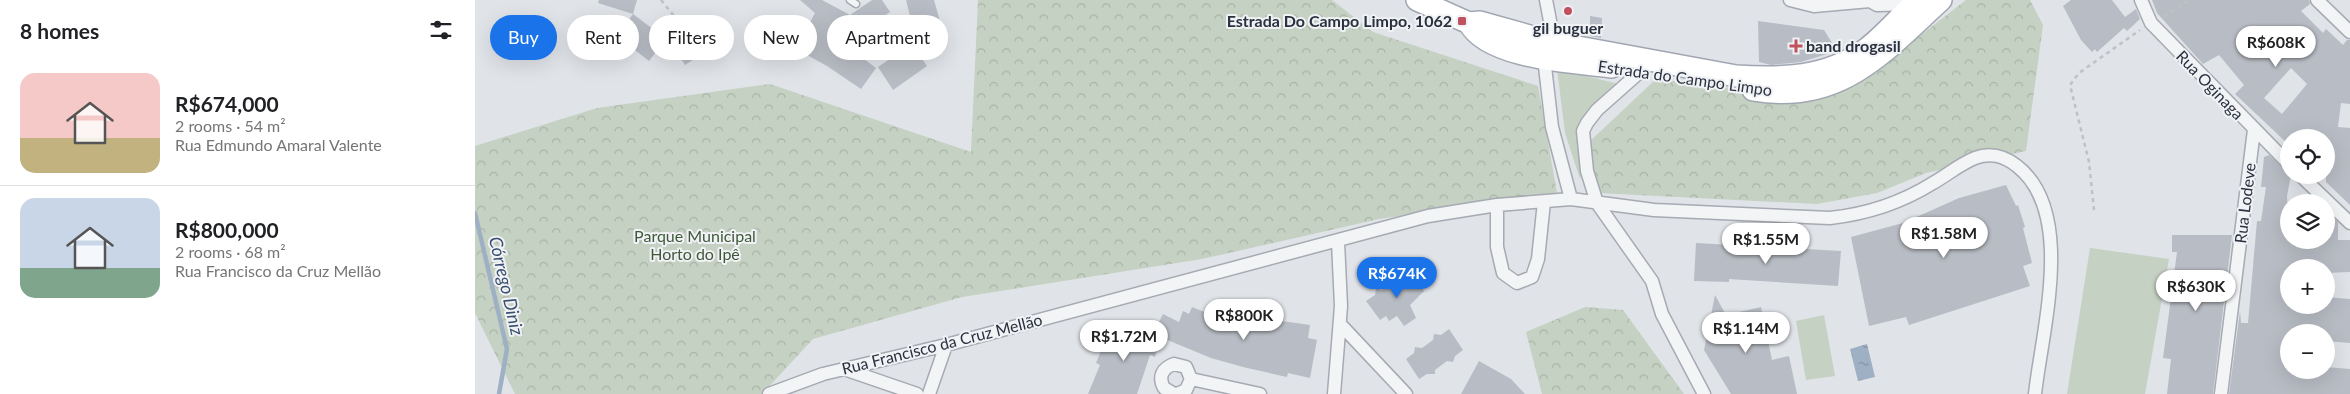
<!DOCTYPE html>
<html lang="en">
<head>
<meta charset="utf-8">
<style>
  :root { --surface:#fff; --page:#f2f2f2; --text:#202124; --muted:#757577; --line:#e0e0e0; --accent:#1a73e8 }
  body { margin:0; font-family:Lato,sans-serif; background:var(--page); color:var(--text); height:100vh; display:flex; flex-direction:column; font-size:19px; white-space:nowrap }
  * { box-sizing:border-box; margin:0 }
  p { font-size:16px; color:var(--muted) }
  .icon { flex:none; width:28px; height:28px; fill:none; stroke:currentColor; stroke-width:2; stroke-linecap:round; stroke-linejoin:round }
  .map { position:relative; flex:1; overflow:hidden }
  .side { display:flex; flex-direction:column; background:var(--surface); width:475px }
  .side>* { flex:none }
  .guide { position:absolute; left:15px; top:15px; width:475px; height:45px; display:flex; gap:10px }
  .controls { position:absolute; left:1805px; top:129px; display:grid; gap:10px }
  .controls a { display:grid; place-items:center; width:55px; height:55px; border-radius:50%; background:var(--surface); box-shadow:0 5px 20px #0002; font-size:25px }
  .price { position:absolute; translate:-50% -42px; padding:0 11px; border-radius:18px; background:#fff; color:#222; font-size:16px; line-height:32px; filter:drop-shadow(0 1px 2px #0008) }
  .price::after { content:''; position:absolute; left:50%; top:30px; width:15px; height:11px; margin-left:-8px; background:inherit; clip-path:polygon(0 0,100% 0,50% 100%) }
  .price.selected { background:var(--accent); color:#fff }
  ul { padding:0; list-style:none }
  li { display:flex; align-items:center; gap:15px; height:125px; padding:0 20px }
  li+li { border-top:1px solid var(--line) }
  li span { display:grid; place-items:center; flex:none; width:140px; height:100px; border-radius:15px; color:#555 }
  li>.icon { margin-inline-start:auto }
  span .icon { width:60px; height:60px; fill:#fffc; stroke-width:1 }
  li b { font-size:21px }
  h2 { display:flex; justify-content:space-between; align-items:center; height:60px; padding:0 20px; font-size:21px }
  .pill { padding:0 18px; border-radius:22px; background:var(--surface); box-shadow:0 5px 20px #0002; font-size:18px; line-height:45px }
  .pill.selected { background:var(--accent); color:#fff }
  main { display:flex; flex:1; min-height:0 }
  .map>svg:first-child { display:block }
</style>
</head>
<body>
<main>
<section class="side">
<h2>8 homes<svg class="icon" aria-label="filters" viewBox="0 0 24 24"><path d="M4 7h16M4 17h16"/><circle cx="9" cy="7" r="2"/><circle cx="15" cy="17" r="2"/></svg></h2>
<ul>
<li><span style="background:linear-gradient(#f6c9c9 65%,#c2b280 0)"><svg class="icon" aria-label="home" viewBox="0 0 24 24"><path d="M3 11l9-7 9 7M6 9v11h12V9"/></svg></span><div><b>R$674,000</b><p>2 rooms · 54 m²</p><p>Rua Edmundo Amaral Valente</p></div></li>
<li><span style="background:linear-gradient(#c9d6e8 70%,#7fa58c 0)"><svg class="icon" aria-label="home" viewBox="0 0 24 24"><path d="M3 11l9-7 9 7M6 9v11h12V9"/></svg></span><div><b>R$800,000</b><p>2 rooms · 68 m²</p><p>Rua Francisco da Cruz Mellão</p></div></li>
</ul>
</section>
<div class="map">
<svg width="1875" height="394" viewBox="0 0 1875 394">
  <defs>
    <pattern id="forest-crowns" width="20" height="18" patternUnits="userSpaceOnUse" patternTransform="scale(1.25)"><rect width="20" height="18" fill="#c5d1c2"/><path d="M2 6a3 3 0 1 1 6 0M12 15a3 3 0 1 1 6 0" fill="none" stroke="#a9b4a8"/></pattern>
    <pattern id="water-ripples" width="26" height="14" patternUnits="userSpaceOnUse" patternTransform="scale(1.25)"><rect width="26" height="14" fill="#9eb0c4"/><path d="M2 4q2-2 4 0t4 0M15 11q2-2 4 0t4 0" fill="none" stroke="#8190a1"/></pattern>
  </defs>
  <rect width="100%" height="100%" fill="#e0e3e8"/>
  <path fill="url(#forest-crowns)" d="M 503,0 L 857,0 L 898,32 L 1063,86 L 1082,193 L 904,219 L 727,259 L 487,297 L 338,339 L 287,394 L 40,394 L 0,313 L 0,146 L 122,108 L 295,84 L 496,152 Z
    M 1491,0 L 1555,0 L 1568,25 L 1551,151 L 1451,173 L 1402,193 L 1342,204 L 1124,193 L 1113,143 L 1181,79 L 1337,98 L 1379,87 Z
    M 1110,307 L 1148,310 L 1209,394 L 1067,394 L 1051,332 Z"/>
  <path fill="#c5d1c2" d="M 1082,69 L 1144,84 L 1111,116 L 1109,156 L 1105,179 L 1090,133 Z
    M 1615,248 L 1694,259 L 1670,394 L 1592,394 Z
    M 1349,315 L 1360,376 L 1331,380 L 1321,321 Z"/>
  <path fill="url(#water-ripples)" d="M 1392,344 L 1400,377 L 1383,381 L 1375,349 Z"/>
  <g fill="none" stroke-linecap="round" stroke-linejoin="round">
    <path stroke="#9eb0c4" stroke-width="4.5" d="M 0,213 L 32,349 L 24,394"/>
  </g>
  <path fill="#b8bcc4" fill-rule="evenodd" d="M 124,0 L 162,0 L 158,14 L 123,3 Z
    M 325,0 L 347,0 L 375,15 L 397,0 L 407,0 L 415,12 L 369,44 L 401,68 L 386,89 L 352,66 L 321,49 L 340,13 Z
    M 431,0 L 459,0 L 468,32 L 441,40 Z
    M 1596,0 L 1637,0 L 1650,17 L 1661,9 L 1665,19 L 1652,31 L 1649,28 L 1622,52 L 1620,49 L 1617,52 L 1606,40 L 1588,6 Z
    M 1677,0 L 1834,0 L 1835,4 L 1826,11 L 1848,33 L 1851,29 L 1868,45 L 1872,40 L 1875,40 L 1875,104 L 1866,103 L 1863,127 L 1875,128 L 1875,205 L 1851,182 L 1851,138 L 1814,138 L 1814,145 L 1760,94 L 1769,85 L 1744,55 L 1728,64 L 1682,13 ZM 1816,68 L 1832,84 L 1807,114 L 1789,98 Z
    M 158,14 L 191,39 L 174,61 L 142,36 Z
    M 1115,16 L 1127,18 L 1126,38 L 1115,36 Z
    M 235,18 L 249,40 L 210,65 L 196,43 Z
    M 1283,21 L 1349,30 L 1362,51 L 1326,62 L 1296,65 L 1284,62 Z
    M 437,44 L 452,66 L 418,90 L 403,67 Z
    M 1794,155 L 1816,175 L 1812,196 L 1814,240 L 1851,240 L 1851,212 L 1863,222 L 1863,240 L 1875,240 L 1875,272 L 1851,273 L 1851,268 L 1814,268 L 1814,305 L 1851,305 L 1851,297 L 1875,299 L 1875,343 L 1851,341 L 1851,332 L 1814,332 L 1814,370 L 1851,370 L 1851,367 L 1875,369 L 1875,394 L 1754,394 L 1765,311 L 1766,323 L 1773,323 L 1782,221 L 1786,221 L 1791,187 L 1786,187 L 1789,157 Z
    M 1531,185 L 1541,206 L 1543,205 L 1550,227 L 1548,228 L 1557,263 L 1548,266 L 1555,286 L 1434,325 L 1431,317 L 1394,326 L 1376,237 L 1428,223 L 1484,198 Z
    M 1697,235 L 1757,235 L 1738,394 L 1692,394 L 1696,359 L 1688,358 L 1702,252 L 1697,252 Z
    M 1221,243 L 1366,251 L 1363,286 L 1254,279 L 1254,282 L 1219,281 Z
    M 935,271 L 949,291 L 935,305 L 941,318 L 929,326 L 922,316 L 914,321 L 911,316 L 905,320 L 891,301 L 900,295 L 901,288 L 907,290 L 919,282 L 920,276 L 927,276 Z
    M 1240,295 L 1251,315 L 1286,307 L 1297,360 L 1314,356 L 1322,394 L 1256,394 L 1229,350 Z
    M 717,307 L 732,313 L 741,310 L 753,316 L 754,313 L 799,326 L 800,320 L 835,325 L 833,338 L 842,340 L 835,378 L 813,373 L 812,377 L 768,367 L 736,358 L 678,334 L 688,314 L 704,322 L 708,311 L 714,314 Z
    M 642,325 L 686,338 L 680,357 L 675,355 L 662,394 L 613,394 L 625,365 L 621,363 L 630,341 L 635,343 Z
    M 974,329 L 988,350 L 980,356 L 978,362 L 972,361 L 960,370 L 960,374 L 952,374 L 944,379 L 931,359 L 939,353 L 940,347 L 947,348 L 958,340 L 959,334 L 966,335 Z
    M 1004,361 L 1036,379 L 1050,394 L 986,394 Z"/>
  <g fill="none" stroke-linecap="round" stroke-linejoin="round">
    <g stroke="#a6aab2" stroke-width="9">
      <path id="lane" d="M 375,0 L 381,4"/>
    </g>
    <g stroke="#a6aab2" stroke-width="15">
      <path id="street" d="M 1071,0 L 1077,31 L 1076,42
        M 1315,0 L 1339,6 L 1395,1 L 1402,5 L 1440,4
        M 1666,0 L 1676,23 L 1814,164
        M 1842,0 L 1875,32
        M 1073,56 L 1069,58 L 1077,127 L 1096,199
        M 1166,71 L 1122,110 L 1112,123 L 1108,131 L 1112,171 L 1122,203 L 1177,281 L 1187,314 L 1229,394
        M 1825,175 L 1875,223
        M 1022,205 L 1022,247 L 1028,273 L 1042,283 L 1057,277 L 1063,259 L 1069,202
        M 866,325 L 931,394
        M 369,369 L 442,394
        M 716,379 L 785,394
        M 294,394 L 348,374 L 471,345 L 953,216 L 1022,205 L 1096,199 L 1179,210 L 1355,218 C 1392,214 1426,203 1458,183 C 1472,175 1485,164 1500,158 C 1516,152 1529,156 1542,166 C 1601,212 1567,330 1560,394
        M 454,394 L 471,345
        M 699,394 L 689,388 C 683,377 687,368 699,364 L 711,367 L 716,379 L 711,390 L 702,394
        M 859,394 L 866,306 L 863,242
        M 1746,394 L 1779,130"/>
    </g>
    <g stroke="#a1a7b2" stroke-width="24">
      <path id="primary" d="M 942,0 L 994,23 L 1005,22 L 1076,42 L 1261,76 C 1307,79 1351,78 1390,50 C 1409,36 1425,16 1443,0
        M 994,23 C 1013,59 1100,62 1137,67
        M 1278,90 C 1365,105 1408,53 1466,0"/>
    </g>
    <path stroke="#bfc1c6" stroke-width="2.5" stroke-dasharray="4 4" stroke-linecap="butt" d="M 186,0 L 208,27
      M 1689,16 L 1715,0
      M 1619,210 L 1614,162 L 1595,85 L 1604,73 L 1665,30"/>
    <use href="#lane" stroke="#f3f4f6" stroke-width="6"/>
    <use href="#street" stroke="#f3f4f6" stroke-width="12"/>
    <use href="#primary" stroke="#fff" stroke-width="21"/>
  </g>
  <g fill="#c1515f" stroke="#f0f2f5" stroke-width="2">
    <circle cx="1093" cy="11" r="5"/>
    <rect x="982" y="16" width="10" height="10" rx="2.5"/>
    <path d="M1318.5 38.5h5v5h5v5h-5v5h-5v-5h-5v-5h5z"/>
  </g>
  <g text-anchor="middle" stroke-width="4" stroke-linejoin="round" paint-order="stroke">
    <g font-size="16" font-weight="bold" fill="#2a313e" stroke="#f0f2f5" text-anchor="end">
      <text x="977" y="27">Estrada Do Campo Limpo, 1062</text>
      <text x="1093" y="34" text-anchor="middle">gil buguer</text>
      <text x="1331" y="52" text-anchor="start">band drogasil</text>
    </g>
    <g font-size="16" fill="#2a313e" stroke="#f0f2f5">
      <text transform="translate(1210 78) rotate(8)" y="6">Estrada do Campo Limpo</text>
      <text transform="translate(1735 85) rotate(46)" y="6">Rua Oginaga</text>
      <text transform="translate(1770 203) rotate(-83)" y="6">Rua Lodeve</text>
      <text transform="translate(467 344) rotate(-14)" y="6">Rua Francisco da Cruz Mellão</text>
    </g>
    <g font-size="16" fill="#3e5839" stroke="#f0f2f5">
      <text x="220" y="242">Parque Municipal<tspan x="220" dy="18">Horto do Ipê</tspan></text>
    </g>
    <g font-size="18" font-style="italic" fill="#384f6e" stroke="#f0f2f5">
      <text transform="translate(31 286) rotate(77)" y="6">Córrego Diniz</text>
    </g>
  </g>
</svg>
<div class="controls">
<a><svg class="icon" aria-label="locate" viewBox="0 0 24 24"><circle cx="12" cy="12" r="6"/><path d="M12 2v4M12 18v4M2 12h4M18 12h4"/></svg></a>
<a><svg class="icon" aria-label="layers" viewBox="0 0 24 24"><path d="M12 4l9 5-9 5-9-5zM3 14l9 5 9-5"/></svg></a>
<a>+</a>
<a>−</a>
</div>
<b class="price" style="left:1801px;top:68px">R$608K</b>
<b class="price" style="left:1469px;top:259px">R$1.58M</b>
<b class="price" style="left:1291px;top:265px">R$1.55M</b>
<b class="price selected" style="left:922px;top:299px">R$674K</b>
<b class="price" style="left:1721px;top:312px">R$630K</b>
<b class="price" style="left:769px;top:341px">R$800K</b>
<b class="price" style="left:1271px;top:354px">R$1.14M</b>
<b class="price" style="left:649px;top:362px">R$1.72M</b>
<div class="guide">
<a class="pill selected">Buy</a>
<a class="pill">Rent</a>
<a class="pill">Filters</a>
<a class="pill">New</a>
<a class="pill">Apartment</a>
</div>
</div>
</main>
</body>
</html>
